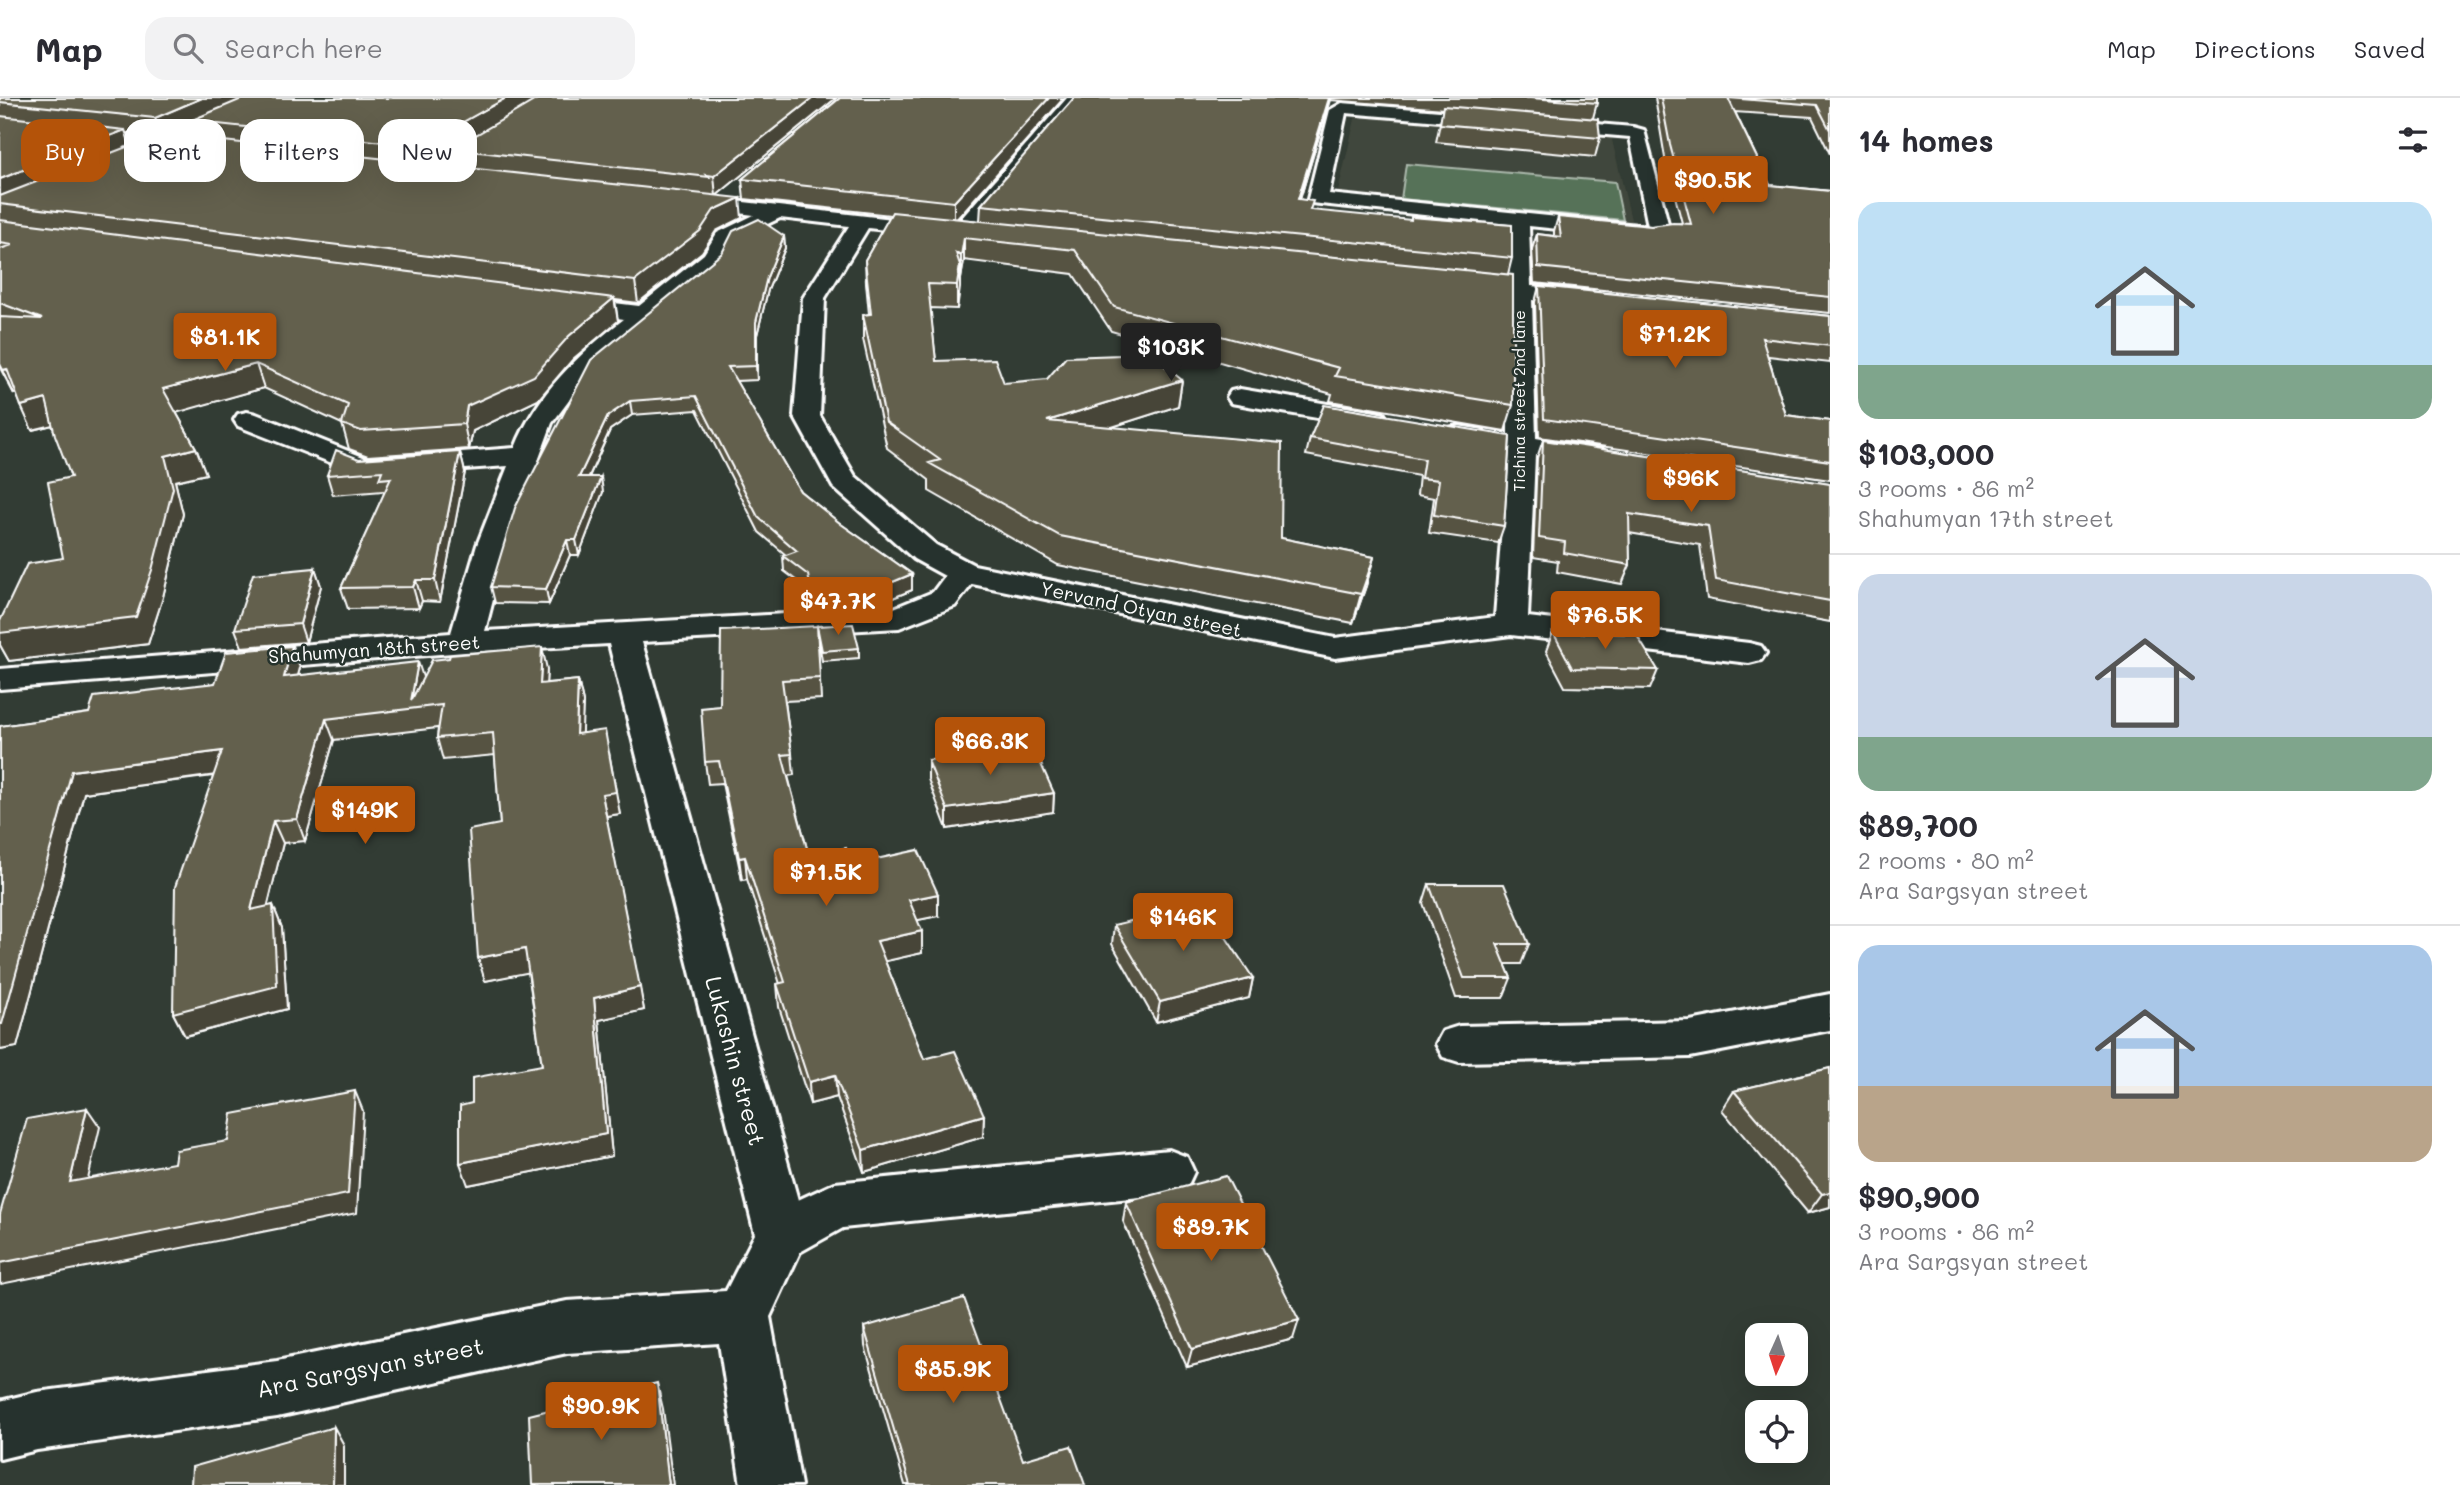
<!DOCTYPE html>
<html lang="en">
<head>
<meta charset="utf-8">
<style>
  :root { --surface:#fff; --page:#f2f2f3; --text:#2b2b33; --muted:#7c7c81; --line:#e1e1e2; --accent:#b45309 }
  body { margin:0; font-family:Mali,sans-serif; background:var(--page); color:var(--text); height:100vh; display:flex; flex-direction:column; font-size:26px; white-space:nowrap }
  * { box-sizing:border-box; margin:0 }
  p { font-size:23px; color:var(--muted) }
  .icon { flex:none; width:38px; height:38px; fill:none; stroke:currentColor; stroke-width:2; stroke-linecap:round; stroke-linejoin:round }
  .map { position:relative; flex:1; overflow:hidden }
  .sheet { display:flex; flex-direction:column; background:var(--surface); width:630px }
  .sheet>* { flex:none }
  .hud { position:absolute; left:21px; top:21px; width:665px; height:63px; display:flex; gap:14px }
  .needle { width:46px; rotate:183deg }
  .tools { position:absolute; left:1745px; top:1225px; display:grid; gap:14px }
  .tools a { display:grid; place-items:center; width:63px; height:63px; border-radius:14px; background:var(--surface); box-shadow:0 7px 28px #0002; font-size:35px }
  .price { position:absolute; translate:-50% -60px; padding:0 16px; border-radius:7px; background:var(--accent); color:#fff; font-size:23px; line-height:46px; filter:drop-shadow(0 2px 4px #0008) }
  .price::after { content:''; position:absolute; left:50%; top:42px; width:21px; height:16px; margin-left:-10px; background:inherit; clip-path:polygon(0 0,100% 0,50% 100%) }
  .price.selected { background:#222; color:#fff }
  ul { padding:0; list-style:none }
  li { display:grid; align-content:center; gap:14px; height:371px; padding:0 28px }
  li+li { border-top:2px solid var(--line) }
  li span { display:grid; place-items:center; height:217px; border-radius:21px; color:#555 }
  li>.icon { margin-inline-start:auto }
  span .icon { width:126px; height:126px; fill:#fffc; stroke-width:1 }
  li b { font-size:30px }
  h2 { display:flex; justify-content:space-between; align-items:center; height:84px; padding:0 28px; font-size:30px }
  .tag { padding:0 24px; border-radius:21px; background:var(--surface); box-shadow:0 7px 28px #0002; font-size:24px; line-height:63px }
  .tag.selected { background:var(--accent); color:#fff }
  header { display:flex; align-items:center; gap:42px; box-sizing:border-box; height:98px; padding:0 35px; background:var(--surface); border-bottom:2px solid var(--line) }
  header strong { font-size:33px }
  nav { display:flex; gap:38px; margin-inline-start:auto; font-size:24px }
  .search { width:490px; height:63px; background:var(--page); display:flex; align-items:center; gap:18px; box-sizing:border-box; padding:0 24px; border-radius:21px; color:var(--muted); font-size:26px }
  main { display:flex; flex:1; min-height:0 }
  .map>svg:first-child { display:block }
</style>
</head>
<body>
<header>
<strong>Map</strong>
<div class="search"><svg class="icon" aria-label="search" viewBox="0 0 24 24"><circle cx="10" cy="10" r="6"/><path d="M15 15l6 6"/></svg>Search here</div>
<nav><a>Map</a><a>Directions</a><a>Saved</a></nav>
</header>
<main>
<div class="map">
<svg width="1830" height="1387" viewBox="0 0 1830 1387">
  <rect width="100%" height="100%" fill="#323c34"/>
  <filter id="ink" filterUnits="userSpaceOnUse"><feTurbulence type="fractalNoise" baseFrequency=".0143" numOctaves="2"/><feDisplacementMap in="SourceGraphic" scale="14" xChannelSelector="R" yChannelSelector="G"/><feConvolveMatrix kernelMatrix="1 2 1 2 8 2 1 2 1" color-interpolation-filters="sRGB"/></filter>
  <g filter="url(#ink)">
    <path fill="#41473c" d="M 1356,17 L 1611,38 L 1632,126 L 1337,98 Z"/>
    <path fill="#577259" stroke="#abb8ac" stroke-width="2" d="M 1406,66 L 1615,84 L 1623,122 L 1401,101 Z"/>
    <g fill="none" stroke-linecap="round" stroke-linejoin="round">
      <g stroke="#fff" stroke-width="6">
        <path id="minor" d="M 546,0 L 566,0 L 435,80 L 428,82 L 419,76 Z
          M 1067,0 L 1084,0 L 967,138 L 953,138 L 950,134 L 953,130 Z
          M 1342,5 L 1633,29 L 1644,32 L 1670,133 L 1667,137 L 1646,140 L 1529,128 L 1531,188 L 1588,194 L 1596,196 L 1599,201 L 1596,206 L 1588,208 L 1532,202 L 1536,340 L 1603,352 L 1607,358 L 1603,364 L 1593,366 L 1535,357 L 1528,519 L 1749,545 L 1761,548 L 1766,555 L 1761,562 L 1749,565 L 1511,537 L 1335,560 L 972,486 L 955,508 L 899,530 L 642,544 L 798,1102 L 835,1085 L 1169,1052 L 1187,1059 L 1194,1074 L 1187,1089 L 1169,1096 L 843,1130 L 800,1154 L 770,1219 L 801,1387 L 741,1387 L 719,1245 L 567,1255 L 277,1319 L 37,1352 L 0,1361 L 0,1303 L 37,1294 L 277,1263 L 567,1203 L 726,1193 L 755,1136 L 609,546 L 465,554 L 0,591 L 0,571 L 451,535 L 477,447 L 508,368 L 365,378 L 238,328 L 234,322 L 238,316 L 247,314 L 256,316 L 368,361 L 515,350 C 537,295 578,257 624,221 L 556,211 L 552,206 L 556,201 L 564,199 L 639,208 L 704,156 L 717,135 L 754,117 L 684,108 L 681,104 L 684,100 L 691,98 L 937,126 L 944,128 L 947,132 L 944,136 L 937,138 L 868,130 L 825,200 L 820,318 L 855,378 L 936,447 L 974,467 L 1335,540 L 1495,519 L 1508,352 L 1448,342 L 1444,336 L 1448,330 L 1458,328 L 1508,336 L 1509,199 L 1452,192 L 1449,187 L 1452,182 L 1460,180 L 1509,186 L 1509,126 L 1311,105 L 1308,101 L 1330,12 ZM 1346,15 L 1630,39 L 1648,128 L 1329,96 ZM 780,120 L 849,128 L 803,200 L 794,318 L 833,389 L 914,461 L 945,478 L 933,494 L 894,510 L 485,533 L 507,447 L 552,325 L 595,268 L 721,165 L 732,143 Z
          M 0,23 L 193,44 L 202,49 L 193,54 L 0,33 Z
          M 1240,291 L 1375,314 L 1384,316 L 1388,322 L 1384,328 L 1375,330 L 1231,305 L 1227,299 L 1231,293 Z
          M 1830,896 L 1830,932 L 1690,959 L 1459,964 L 1443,959 L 1436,946 L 1443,933 L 1459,928 L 1690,923 Z"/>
      </g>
      <use href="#minor" fill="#26332d" fill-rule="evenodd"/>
    </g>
    <path fill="#565343" stroke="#fff" stroke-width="2" fill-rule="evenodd" d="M 0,0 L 836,0 L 717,97 L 742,120 L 716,133 L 702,154 L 638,205 L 615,202 L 618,223 L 573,261 L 538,302 L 473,333 L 469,351 L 368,358 L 349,351 L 342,326 L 264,290 L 176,314 L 196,350 L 206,376 L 175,383 L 183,416 L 163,499 L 148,546 L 9,563 L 0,547 L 0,535 L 63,460 L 71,379 L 52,327 L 32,332 L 16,295 L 14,296 L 0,270 ZM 191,25 L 195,40 L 166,36 ZM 126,35 L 127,35 L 155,38 L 130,47 ZM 452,51 L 456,68 L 428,65 Z
      M 840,0 L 1064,0 L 957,121 L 980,123 L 981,107 L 1074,0 L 1597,0 L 1597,5 L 1593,20 L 1600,40 L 1595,59 L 1436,44 L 1443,11 L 1330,2 L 1300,101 L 1311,112 L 1512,160 L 1508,176 L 1513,307 L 1505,333 L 1330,303 L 1332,296 L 1111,233 L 1073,176 L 964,162 L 961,181 L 960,181 L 957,211 L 930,210 L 936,263 L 1004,285 L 1182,282 L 1178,308 L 1111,329 L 1281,440 L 1374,459 L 1366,488 L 1353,525 L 1058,467 L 929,393 L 929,382 L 887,350 L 863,241 L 863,217 L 869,216 L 866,185 L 865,162 L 891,117 L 744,101 L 742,81 Z
      M 1655,0 L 1830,0 L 1830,56 L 1812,19 L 1735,14 L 1770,87 L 1830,93 L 1830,215 L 1534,185 L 1532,151 L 1537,136 L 1554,138 L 1554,133 L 1558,119 L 1651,128 L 1682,125 L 1665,60 Z
      M 784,138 L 785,150 L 768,192 L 757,237 L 757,282 L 736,283 L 800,393 L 841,426 L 912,476 L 912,492 L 871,509 L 813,512 L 809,492 L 784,473 L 783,458 L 786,457 L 759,434 L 697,312 L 632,317 L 610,332 L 589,379 L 603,394 L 579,457 L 570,457 L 549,506 L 495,505 L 491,489 L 722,155 Z
      M 1539,188 L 1830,218 L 1830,265 L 1768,258 L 1786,317 L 1830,323 L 1830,382 L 1539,339 L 1535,204 Z
      M 1510,338 L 1504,428 L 1498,445 L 1429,435 L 1434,400 L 1417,397 L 1419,378 L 1306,357 L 1310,340 Z
      M 1543,342 L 1830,386 L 1830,524 L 1707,501 L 1700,447 L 1629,435 L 1630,467 L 1622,486 L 1557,474 L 1558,463 L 1533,459 L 1537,360 Z
      M 460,354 L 465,374 L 440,504 L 422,503 L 419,510 L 348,511 L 341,490 L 384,396 L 383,393 L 333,397 L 327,377 L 359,361 Z
      M 315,470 L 321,488 L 306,544 L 242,549 L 235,531 Z
      M 817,528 L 821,601 L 785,603 L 792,656 L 794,677 L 788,678 L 809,758 L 853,766 L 938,818 L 917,822 L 922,855 L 885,863 L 924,961 L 984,1017 L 983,1039 L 864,1074 L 837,999 L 810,1006 L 779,909 L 777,886 L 780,886 L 747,781 L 742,782 L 722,685 L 708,686 L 705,664 L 720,608 Z
      M 817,528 L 859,550 L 859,560 L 822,563 L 818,537 Z
      M 1553,534 L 1658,572 L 1650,591 L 1565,589 L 1546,553 Z
      M 292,548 L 300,570 L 298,577 L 423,579 L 547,571 L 546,585 L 578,582 L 583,604 L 581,636 L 620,716 L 606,718 L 644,912 L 599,922 L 612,1058 L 468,1087 L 472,1005 L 542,967 L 528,874 L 485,883 L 500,726 L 495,657 L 443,662 L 437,640 L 438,630 L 334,642 L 305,743 L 283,745 L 267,809 L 273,807 L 282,830 L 287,911 L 185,938 L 173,915 L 213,678 L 84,695 L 17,949 L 0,952 L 0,628 L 89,615 L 215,585 Z
      M 928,662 L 1054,695 L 1053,714 L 947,731 L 928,681 Z
      M 1429,786 L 1529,846 L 1521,866 L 1505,866 L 1511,880 L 1503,900 L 1456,900 L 1423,805 Z
      M 1114,827 L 1253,880 L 1249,900 L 1156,924 L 1112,846 Z
      M 1830,970 L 1830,1109 L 1808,1115 L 1722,1012 L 1734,993 Z
      M 1126,1104 L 1293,1241 L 1187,1269 L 1123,1123 Z
      M 864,1229 L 1023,1362 L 1085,1387 L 905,1387 L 865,1248 Z"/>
    <path fill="#464437" stroke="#fff" stroke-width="2" d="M 202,0 L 248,0 L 190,23 L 191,25 L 162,38 L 155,20 Z
      M 506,0 L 541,0 L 424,67 L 420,48 Z
      M 813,0 L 836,0 L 716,98 L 714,78 Z
      M 1049,0 L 1064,0 L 954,124 L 954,104 Z
      M 1329,0 L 1330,0 L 1294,122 L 1298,101 Z
      M 125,32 L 131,50 L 0,104 L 0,81 Z
      M 740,100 L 742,120 L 716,133 L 702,154 L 638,205 L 635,183 L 714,112 Z
      M 784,138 L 785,150 L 768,192 L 757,237 L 757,282 L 756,268 L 756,224 L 767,179 Z
      M 964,140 L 964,162 L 961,181 L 961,158 Z
      M 960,167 L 960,190 L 957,211 L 957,187 Z
      M 614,200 L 618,223 L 573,261 L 538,302 L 473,333 L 469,351 L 464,326 L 467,308 L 569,238 Z
      M 256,266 L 264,290 L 172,316 L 163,291 Z
      M 7,271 L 18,295 L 14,296 L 3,272 Z
      M 1182,282 L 1178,308 L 1046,350 L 1047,323 Z
      M 46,301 L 57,326 L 32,332 L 21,308 Z
      M 630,303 L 632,317 L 610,332 L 582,394 L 579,379 L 608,318 Z
      M 196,350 L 206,376 L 175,383 L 183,416 L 163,499 L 148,546 L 9,563 L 0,547 L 0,535 L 165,358 Z
      M 460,354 L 465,374 L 440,504 L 435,482 Z
      M 601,379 L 603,394 L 579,457 L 576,442 Z
      M 567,442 L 570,457 L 549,506 L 546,491 Z
      M 1374,459 L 1366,488 L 1353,525 L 1361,496 Z
      M 315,470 L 321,488 L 306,544 L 300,526 Z
      M 912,476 L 912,492 L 871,509 L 871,493 Z
      M 416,482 L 422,503 L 419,510 L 413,489 Z
      M 292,548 L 300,570 L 292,600 L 284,579 Z
      M 542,549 L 547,571 L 545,607 L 540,586 Z
      M 418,564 L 425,585 L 411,603 Z
      M 578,582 L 583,604 L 581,658 L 576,636 Z
      M 326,621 L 334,642 L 305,743 L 297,721 Z
      M 222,653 L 231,675 L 84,695 L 17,949 L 0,952 L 0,926 L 72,673 Z
      M 609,654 L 620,716 L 606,718 L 602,696 Z
      M 1054,695 L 1053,714 L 947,731 L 947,711 Z
      M 273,723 L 283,745 L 261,835 L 251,812 Z
      M 745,759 L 747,781 L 742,782 L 739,760 Z
      M 938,796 L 938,818 L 909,824 L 909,802 Z
      M 273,807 L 282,830 L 287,911 L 185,938 L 173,915 Z
      M 922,833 L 922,855 L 878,865 L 877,843 Z
      M 525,851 L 531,874 L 485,883 L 478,860 Z
      M 1253,880 L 1249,900 L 1156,924 L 1160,904 Z
      M 640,889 L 644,912 L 599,922 L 612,1058 L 468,1087 L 460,1065 L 606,1036 L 594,900 Z
      M 835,977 L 837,999 L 810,1006 L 809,984 Z
      M 355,993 L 363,1013 L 357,1115 L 1,1186 L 0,1185 L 0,1165 Z
      M 87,1010 L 100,1029 L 83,1103 L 70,1084 Z
      M 984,1017 L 983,1039 L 864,1074 L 863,1052 Z
      M 1830,1094 L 1830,1109 L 1808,1115 L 1822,1096 Z
      M 1299,1222 L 1293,1241 L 1187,1269 L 1192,1251 Z
      M 657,1285 L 663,1311 L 673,1387 L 669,1387 Z
      M 334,1329 L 344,1347 L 344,1387 L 333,1387 Z"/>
    <path fill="#64614e" stroke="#fff" stroke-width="2" d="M 0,0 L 202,0 L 155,20 L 0,4 Z
      M 244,0 L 506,0 L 420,48 L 190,23 Z
      M 539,0 L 813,0 L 714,78 L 707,77 L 709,79 L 452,51 Z
      M 840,0 L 1049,0 L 954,104 L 742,81 Z
      M 1074,0 L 1329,0 L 1298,101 L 1313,103 L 1310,112 L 1411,122 L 1411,119 L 1512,127 L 1512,160 L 981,107 Z
      M 1530,0 L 1597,0 L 1597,5 Z
      M 1661,0 L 1830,0 L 1830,32 L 1817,7 L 1728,0 L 1770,87 L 1830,93 L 1830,199 L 1538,169 L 1537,136 L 1561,139 L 1558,119 L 1651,128 L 1673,125 L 1691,126 L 1670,47 Z
      M 1443,8 L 1598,21 L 1600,40 L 1440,26 Z
      M 0,18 L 125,32 L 0,81 Z
      M 160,36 L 740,100 L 714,112 L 700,133 L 635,183 L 0,106 L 0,98 Z
      M 892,114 L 1513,177 L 1513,307 L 1335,278 L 1339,270 L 1114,209 L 1075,152 L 964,140 L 961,158 L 956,155 L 960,167 L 957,187 L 928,186 L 936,263 L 995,261 L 1004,285 L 1047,281 L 1066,259 L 1150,256 L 1182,282 L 1047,323 L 1282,345 L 1281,440 L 1374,459 L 1361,496 L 1060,438 L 929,365 L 940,362 L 886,324 L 863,217 L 871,216 L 865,162 Z
      M 759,121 L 784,138 L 767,179 L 756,224 L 756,268 L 728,269 L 800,393 L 841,426 L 912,476 L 871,493 L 812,496 L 808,477 L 783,458 L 797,453 L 758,419 L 696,298 L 630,303 L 608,318 L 579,379 L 601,379 L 576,442 L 567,442 L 546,491 L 491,489 L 515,410 L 591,262 L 722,155 L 733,133 Z
      M 0,122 L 614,200 L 569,238 L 534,278 L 467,308 L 464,326 L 361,333 L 342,326 L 348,307 L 256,266 L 163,291 L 196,350 L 165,358 L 173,390 L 152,472 L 136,519 L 0,535 L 0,523 L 27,466 L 63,460 L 48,384 L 71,379 L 55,337 L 46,301 L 21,308 L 7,271 L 3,272 L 0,266 L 0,219 L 42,221 L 0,205 L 0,151 L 12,147 L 0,145 Z
      M 1539,188 L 1830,218 L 1830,248 L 1762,240 L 1786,317 L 1830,323 L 1830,363 L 1544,321 Z
      M 1324,307 L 1510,338 L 1504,428 L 1434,417 L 1439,382 L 1421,380 L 1424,361 L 1310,340 Z
      M 1543,342 L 1830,386 L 1830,503 L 1716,482 L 1708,428 L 1629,416 L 1630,467 L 1564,455 L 1565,444 L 1539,440 Z
      M 336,352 L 359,361 L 460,354 L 435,482 L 416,482 L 413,489 L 341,490 L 391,380 L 379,381 L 382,373 L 327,377 Z
      M 315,470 L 300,526 L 235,531 L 253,476 Z
      M 853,526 L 859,550 L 822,553 L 817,528 Z
      M 817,528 L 820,580 L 782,582 L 792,656 L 782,657 L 809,758 L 846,750 L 853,766 L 918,752 L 938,796 L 909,802 L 922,833 L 877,843 L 924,961 L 955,953 L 984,1017 L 863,1052 L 835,977 L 809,984 L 777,886 L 785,884 L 745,759 L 739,760 L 719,663 L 705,664 L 701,610 L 720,608 L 721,533 Z
      M 1553,534 L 1636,536 L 1658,572 L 1572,570 Z
      M 292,548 L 284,579 L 418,564 L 411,603 L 432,562 L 449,560 L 450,557 L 542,549 L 540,586 L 578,582 L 576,636 L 605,632 L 616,694 L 602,696 L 640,889 L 594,900 L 606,1036 L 460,1065 L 460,1008 L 472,1005 L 472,980 L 542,967 L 525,851 L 478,860 L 469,732 L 500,726 L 493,635 L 437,640 L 442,607 L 326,621 L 297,721 L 273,723 L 251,812 L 273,807 L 277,888 L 173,915 L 175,789 L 222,653 L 72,673 L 2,926 L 0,926 L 0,628 L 89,615 L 94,599 L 215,585 L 226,554 Z
      M 1032,646 L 1054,695 L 947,711 L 928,662 Z
      M 1429,786 L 1504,786 L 1529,846 L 1497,846 L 1511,880 L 1464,880 Z
      M 1204,806 L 1253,880 L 1160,904 L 1114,827 Z
      M 1830,970 L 1830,1094 L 1822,1096 L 1734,993 Z
      M 355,993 L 348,1096 L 0,1165 L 0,1116 L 27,1021 L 87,1010 L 70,1084 L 174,1065 L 176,1052 L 228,1043 L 232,1016 Z
      M 1226,1078 L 1299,1222 L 1192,1251 L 1126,1104 Z
      M 964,1200 L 1023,1362 L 1071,1348 L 1085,1387 L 910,1387 L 864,1229 Z
      M 657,1285 L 669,1387 L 532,1387 L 529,1317 Z
      M 334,1329 L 333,1387 L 191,1387 L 192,1369 Z"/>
  </g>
  <g text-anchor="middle" stroke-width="5" stroke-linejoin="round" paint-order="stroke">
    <g font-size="16" fill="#fff" stroke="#26332d">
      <text transform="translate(1519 303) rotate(-90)" y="6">Tichina street 2nd lane</text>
    </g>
    <g font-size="19" fill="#fff" stroke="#26332d">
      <text transform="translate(1141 511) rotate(12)" y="7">Yervand Otyan street</text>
      <text transform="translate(374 551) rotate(-4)" y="7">Shahumyan 18th street</text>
    </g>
    <g font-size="23" fill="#fff" stroke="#26332d">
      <text transform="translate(735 963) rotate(75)" y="8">Lukashin street</text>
      <text transform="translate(370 1270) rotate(-11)" y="8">Ara Sargsyan street</text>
    </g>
  </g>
</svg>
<div class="tools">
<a><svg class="needle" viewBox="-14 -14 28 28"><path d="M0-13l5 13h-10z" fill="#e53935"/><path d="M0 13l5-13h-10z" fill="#7c7c81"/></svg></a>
<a><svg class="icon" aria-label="locate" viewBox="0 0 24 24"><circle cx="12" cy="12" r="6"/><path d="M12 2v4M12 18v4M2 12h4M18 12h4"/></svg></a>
</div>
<b class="price" style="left:1713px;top:118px">$90.5K</b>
<b class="price" style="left:1675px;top:272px">$71.2K</b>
<b class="price" style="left:225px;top:275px">$81.1K</b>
<b class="price selected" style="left:1171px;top:285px">$103K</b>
<b class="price" style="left:1691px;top:416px">$96K</b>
<b class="price" style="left:838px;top:539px">$47.7K</b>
<b class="price" style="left:1605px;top:553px">$76.5K</b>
<b class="price" style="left:990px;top:679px">$66.3K</b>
<b class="price" style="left:365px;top:748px">$149K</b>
<b class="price" style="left:826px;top:810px">$71.5K</b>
<b class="price" style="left:1183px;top:855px">$146K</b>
<b class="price" style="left:1211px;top:1165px">$89.7K</b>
<b class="price" style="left:953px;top:1307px">$85.9K</b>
<b class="price" style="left:601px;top:1344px">$90.9K</b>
<div class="hud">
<a class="tag selected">Buy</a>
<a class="tag">Rent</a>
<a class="tag">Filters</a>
<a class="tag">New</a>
</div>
</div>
<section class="sheet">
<h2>14 homes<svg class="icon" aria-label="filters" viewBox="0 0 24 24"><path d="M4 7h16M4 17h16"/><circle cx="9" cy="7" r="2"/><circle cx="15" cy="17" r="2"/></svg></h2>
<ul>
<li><span style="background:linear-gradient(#bfe0f5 75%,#7fa58c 0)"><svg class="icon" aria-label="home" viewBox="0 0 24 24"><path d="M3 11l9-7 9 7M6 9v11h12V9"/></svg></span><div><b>$103,000</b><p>3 rooms · 86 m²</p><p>Shahumyan 17th street</p></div></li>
<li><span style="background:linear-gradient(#c9d6e8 75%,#7fa58c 0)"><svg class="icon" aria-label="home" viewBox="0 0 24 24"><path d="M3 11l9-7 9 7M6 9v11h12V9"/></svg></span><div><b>$89,700</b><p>2 rooms · 80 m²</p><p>Ara Sargsyan street</p></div></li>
<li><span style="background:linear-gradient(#a9c7e8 65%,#b9a48a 0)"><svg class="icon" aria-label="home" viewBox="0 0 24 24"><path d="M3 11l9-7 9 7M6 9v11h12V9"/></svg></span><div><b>$90,900</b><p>3 rooms · 86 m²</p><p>Ara Sargsyan street</p></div></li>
</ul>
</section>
</main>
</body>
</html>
